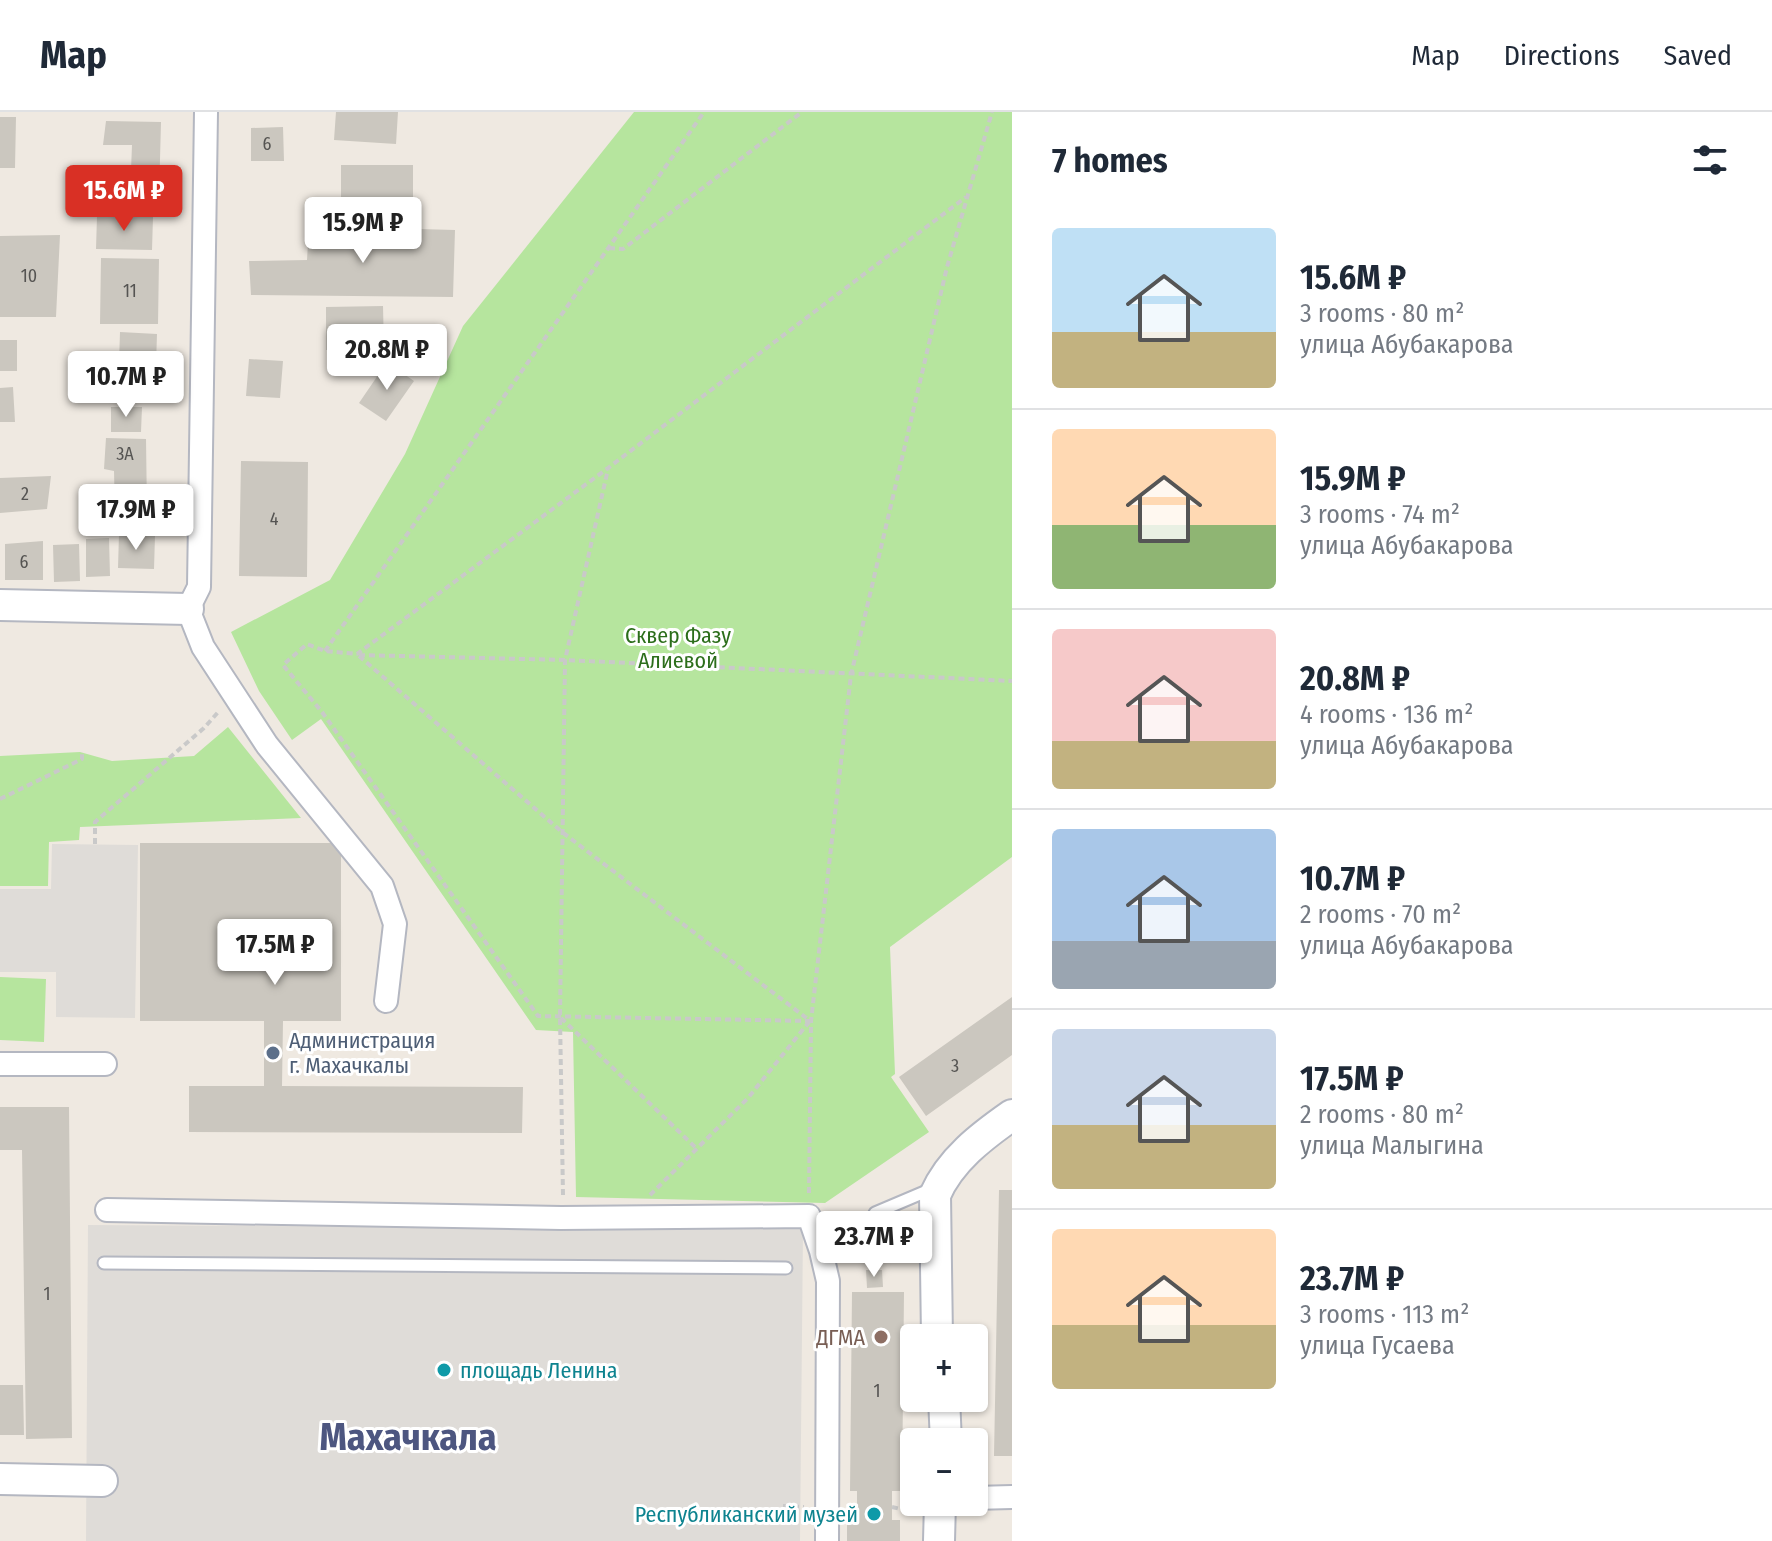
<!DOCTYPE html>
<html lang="en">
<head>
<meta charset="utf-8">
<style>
  :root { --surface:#fff; --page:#f6f6f7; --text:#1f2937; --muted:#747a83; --line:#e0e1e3; --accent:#d93025 }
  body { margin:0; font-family:"Fira Sans Condensed",sans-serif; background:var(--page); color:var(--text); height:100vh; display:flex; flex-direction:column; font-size:30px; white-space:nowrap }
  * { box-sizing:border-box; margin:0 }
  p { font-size:26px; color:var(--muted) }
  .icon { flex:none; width:44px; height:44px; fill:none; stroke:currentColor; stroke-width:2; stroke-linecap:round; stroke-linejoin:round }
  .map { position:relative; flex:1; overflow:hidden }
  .details { display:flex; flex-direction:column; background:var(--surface); width:760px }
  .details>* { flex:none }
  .fabs { position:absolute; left:900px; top:1212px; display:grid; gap:16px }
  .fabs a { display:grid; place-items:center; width:88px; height:88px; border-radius:8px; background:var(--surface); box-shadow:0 2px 6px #0004; font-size:40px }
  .price { position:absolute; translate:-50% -68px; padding:0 18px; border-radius:8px; background:#fff; color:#222; font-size:26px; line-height:52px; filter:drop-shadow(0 2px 4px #0008) }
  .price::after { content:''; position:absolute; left:50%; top:48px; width:24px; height:18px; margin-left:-12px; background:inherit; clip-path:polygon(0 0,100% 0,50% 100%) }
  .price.on { background:var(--accent); color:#fff }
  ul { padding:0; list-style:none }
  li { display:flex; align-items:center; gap:24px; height:200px; padding:0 40px }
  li+li { border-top:2px solid var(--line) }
  li span { display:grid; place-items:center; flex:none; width:224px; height:160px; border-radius:8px; color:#555 }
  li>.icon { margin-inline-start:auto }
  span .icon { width:96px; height:96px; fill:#fffc; stroke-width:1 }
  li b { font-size:34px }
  h2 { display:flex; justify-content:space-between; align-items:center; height:96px; padding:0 40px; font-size:34px }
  header { display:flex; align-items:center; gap:48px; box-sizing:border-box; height:112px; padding:0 40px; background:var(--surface); border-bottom:2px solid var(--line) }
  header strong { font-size:38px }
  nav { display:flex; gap:44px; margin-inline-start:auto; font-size:28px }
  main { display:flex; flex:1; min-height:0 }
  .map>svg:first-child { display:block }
</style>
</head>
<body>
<header>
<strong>Map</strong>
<nav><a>Map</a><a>Directions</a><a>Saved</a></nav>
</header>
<main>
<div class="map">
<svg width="1012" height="1429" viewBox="0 0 1012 1429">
  <rect width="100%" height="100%" fill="#efe9e1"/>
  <path fill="#b6e59e" d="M 634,0 L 1012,0 L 1012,745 L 890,835 L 895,962 L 891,965 L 929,1020 L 825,1091 L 576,1085 L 573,920 L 536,918 L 321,607 L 292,628 L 259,579 L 231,520 L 330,468 L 405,342 L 463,214 Z
    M 228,615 L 301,706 L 80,715 L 79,728 L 49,730 L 48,774 L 0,774 L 0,644 L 80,640 L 112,649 L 194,644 Z
    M 0,865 L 46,867 L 44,930 L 0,928 Z"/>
  <path fill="#dfdcd8" d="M 52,732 L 138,733 L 135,906 L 56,905 L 56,860 L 0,860 L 0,777 L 51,777 Z
    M 88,1113 L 803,1117 L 800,1429 L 86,1429 Z"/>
  <path fill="#cbc7bf" d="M 336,0 L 398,0 L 396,32 L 334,28 Z
    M 0,5 L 16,5 L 15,56 L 0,56 Z
    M 106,9 L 161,10 L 159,85 L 130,84 L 132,33 L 103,33 Z
    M 283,15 L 284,49 L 251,49 L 251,16 Z
    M 341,53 L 413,53 L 413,112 L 341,112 Z
    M 97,104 L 153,105 L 152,138 L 96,137 Z
    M 309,114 L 455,118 L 453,185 L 251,183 L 249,149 L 307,148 Z
    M 60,123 L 56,205 L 0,205 L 0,124 Z
    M 101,146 L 159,147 L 158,212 L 100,212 Z
    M 383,194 L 384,237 L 326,238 L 326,195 Z
    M 120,220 L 157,222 L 156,253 L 119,251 Z
    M 0,228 L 17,228 L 17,259 L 0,259 Z
    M 249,247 L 283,249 L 280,286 L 246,284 Z
    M 387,250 L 414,269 L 386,309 L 359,291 Z
    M 123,260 L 150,261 L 150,288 L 122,288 Z
    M 13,275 L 15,310 L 0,310 L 0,276 Z
    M 111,295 L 142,295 L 141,320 L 111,320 Z
    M 106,326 L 146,327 L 147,399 L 115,400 L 114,359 L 104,357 Z
    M 241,349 L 308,350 L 307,465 L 239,464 Z
    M 51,364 L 47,397 L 0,401 L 0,366 Z
    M 119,422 L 155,424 L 154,457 L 118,456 Z
    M 109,426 L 110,464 L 86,465 L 86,427 Z
    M 43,429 L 43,468 L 5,468 L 5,432 Z
    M 79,432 L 80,469 L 54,470 L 53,433 Z
    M 140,731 L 341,731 L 341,909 L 283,909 L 282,974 L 523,975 L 522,1021 L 189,1020 L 189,974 L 264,974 L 264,909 L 140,909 Z
    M 1012,885 L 1012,943 L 926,1004 L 899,965 Z
    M 0,995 L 69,995 L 72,1326 L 26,1327 L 22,1038 L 0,1038 Z
    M 999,1078 L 1012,1078 L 1012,1344 L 994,1344 Z
    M 866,1158 L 882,1158 L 883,1175 L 867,1176 Z
    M 852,1180 L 904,1180 L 902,1379 L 892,1379 L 892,1408 L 900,1408 L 900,1429 L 847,1429 L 847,1410 L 857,1410 L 857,1379 L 850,1379 Z
    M 0,1273 L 23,1273 L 24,1323 L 0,1323 Z"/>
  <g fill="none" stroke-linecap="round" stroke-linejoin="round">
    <g stroke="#b4b7c1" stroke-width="15">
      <path id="lane" d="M 875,1101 L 934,1076
        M 104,1151 L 786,1156"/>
    </g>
    <g stroke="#b4b7c1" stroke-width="26">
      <path id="street" d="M 206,0 L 199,475 L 188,497 L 203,535 L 267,633 L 382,774 L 395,812 L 386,889
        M 0,952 L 105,952
        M 107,1098 L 561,1106 L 809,1104 L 821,1139 L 828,1169 L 827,1429
        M 974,1386 L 1012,1385"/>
    </g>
    <g stroke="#b4b7c1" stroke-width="34">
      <path id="secondary" d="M 0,493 L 188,497
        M 937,1226 L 935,1083 C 950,1048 982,1024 1012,1003
        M 944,1286 L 946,1330
        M 0,1367 L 102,1369
        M 939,1429 L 940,1390"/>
    </g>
    <path stroke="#c9c9c9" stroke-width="4" stroke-dasharray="6 4" stroke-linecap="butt" d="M 609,136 L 623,137 L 802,0
      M 325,539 L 704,0
      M 359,543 L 565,548 L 1012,569
      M 359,544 L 562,720 L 809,908
      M 0,687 L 82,647 L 82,640
      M 95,732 L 95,710 L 204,616 L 220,598
      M 561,906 L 696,1036
      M 811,909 L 538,904 L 322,600 L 283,553 L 307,532 L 325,539 L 357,542 L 608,356 L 966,85
      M 809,1081 L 811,909 L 851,563 L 947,155 L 992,0
      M 563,1083 L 560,904 L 565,548 L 608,357
      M 650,1083 L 748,986 L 809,910
      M 783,1394 L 804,1395
      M 892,1395 L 913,1400"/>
    <use href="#lane" stroke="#fff" stroke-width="11"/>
    <use href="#street" stroke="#fff" stroke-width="22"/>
    <use href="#secondary" stroke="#fff" stroke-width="30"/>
  </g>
  <circle fill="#5c6f8a" stroke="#fff" stroke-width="3" cx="273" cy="941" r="8"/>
  <circle fill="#8d6e63" stroke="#fff" stroke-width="3" cx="881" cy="1225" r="8"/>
  <g fill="#0f9aa8" stroke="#fff" stroke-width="3">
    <circle cx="444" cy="1258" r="8"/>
    <circle cx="874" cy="1402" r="8"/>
  </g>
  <g text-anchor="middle" stroke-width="6" stroke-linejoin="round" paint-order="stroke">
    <g font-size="18" fill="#555452">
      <text x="267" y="38">6</text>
      <text x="29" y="170">10</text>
      <text x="130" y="185">11</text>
      <text x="125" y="348">3А</text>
      <text x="25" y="388">2</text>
      <text x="274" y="413">4</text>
      <text x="24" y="456">6</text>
      <text x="955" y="960">3</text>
      <text x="47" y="1188">1</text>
      <text x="877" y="1285">1</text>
    </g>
    <g font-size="22" fill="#2c6e1b" stroke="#fff">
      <text x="678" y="531">Сквер Фазу<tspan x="678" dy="25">Алиевой</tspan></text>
    </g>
    <g font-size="22" fill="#4e5e75" stroke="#fff" text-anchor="start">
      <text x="289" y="936">Администрация<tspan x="289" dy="25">г. Махачкалы</tspan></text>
    </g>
    <g font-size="22" fill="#785e54" stroke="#fff" text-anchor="end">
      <text x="865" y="1233">ДГМА</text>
    </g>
    <g font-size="22" fill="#0d838f" stroke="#fff" text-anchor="start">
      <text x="460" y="1266">площадь Ленина</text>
      <text x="858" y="1410" text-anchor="end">Республиканский музей</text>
    </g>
    <g font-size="38" font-weight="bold" fill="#4d5680" stroke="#fff">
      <text x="408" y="1338">Махачкала</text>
    </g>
  </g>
</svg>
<div class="fabs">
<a>+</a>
<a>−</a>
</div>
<b class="price on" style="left:124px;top:121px">15.6M ₽</b>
<b class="price" style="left:363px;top:153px">15.9M ₽</b>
<b class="price" style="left:387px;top:280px">20.8M ₽</b>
<b class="price" style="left:126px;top:307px">10.7M ₽</b>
<b class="price" style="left:136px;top:440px">17.9M ₽</b>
<b class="price" style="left:275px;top:875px">17.5M ₽</b>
<b class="price" style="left:874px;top:1167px">23.7M ₽</b>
</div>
<section class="details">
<h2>7 homes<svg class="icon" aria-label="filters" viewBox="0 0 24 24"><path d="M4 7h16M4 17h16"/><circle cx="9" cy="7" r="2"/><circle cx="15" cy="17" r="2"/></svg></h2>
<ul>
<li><span style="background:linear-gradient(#bfe0f5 65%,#c2b280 0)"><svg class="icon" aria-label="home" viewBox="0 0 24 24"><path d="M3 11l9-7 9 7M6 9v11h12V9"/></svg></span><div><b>15.6M ₽</b><p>3 rooms · 80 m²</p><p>улица Абубакарова</p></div></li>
<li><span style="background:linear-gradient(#ffd9b3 60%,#8fb573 0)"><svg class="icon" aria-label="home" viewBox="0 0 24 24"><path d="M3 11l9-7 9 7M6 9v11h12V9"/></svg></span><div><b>15.9M ₽</b><p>3 rooms · 74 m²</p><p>улица Абубакарова</p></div></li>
<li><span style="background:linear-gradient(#f6c9c9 70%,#c2b280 0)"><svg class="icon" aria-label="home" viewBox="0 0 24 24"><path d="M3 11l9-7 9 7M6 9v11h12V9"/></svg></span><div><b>20.8M ₽</b><p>4 rooms · 136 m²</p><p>улица Абубакарова</p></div></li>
<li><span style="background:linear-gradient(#a9c7e8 70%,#9aa5b1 0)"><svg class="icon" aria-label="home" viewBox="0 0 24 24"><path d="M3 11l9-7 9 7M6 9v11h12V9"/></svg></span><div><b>10.7M ₽</b><p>2 rooms · 70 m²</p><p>улица Абубакарова</p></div></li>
<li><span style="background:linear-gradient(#c9d6e8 60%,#c2b280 0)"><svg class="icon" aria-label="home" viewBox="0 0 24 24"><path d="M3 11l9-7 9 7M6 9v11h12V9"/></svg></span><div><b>17.5M ₽</b><p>2 rooms · 80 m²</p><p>улица Малыгина</p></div></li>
<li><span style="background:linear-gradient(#ffd9b3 60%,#c2b280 0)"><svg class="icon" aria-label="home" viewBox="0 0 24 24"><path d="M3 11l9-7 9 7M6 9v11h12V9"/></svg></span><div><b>23.7M ₽</b><p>3 rooms · 113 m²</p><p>улица Гусаева</p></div></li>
</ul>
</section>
</main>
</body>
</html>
